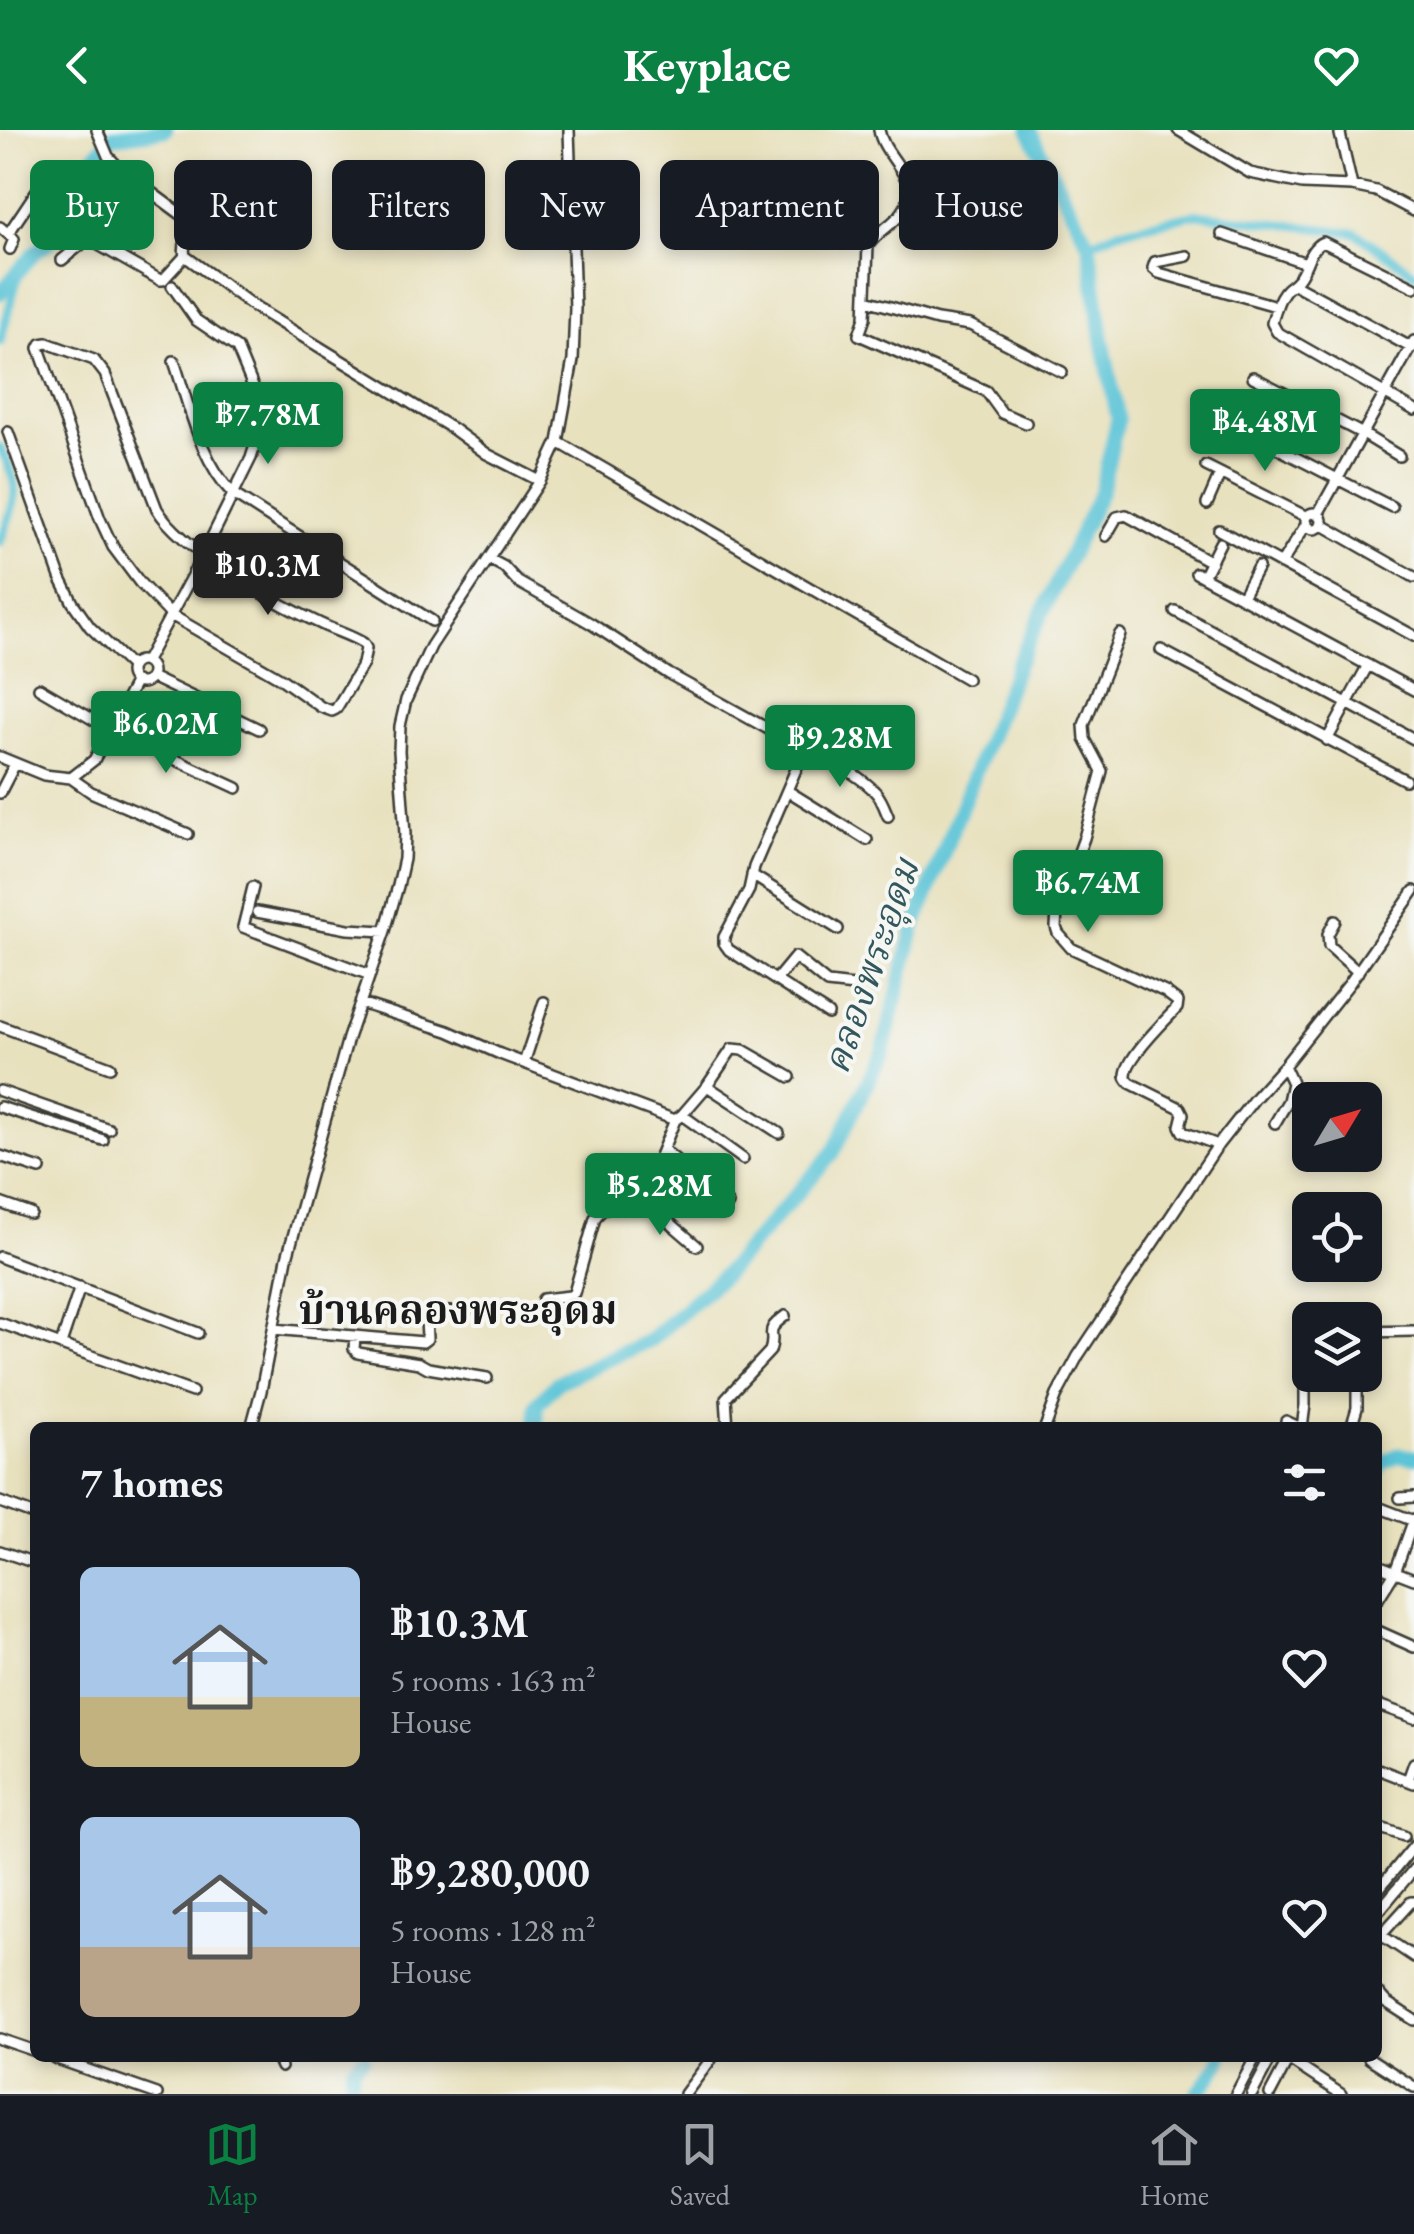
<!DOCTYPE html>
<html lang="en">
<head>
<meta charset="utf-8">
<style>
  :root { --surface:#171b24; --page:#242831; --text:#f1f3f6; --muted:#9ea1a6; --line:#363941; --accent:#0b8043 }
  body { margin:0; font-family:"EB Garamond","Noto Serif Thai",serif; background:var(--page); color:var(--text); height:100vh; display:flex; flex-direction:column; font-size:38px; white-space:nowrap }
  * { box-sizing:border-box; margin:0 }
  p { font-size:32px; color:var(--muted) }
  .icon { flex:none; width:55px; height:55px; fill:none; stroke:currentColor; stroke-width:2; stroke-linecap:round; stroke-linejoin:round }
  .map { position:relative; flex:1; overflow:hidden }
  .sheet { position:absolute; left:30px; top:1292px; width:1352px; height:640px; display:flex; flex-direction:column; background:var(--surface); border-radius:15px; box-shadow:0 5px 15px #0003 }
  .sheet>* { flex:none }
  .banner { position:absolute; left:30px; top:30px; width:1355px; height:90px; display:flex; gap:20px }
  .needle { width:65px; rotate:52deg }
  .fabs { position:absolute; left:1292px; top:952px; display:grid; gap:20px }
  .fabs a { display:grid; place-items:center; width:90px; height:90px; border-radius:15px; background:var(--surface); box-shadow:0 5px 15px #0003; font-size:50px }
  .price { position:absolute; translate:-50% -85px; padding:0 22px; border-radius:10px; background:var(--accent); color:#fff; font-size:32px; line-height:65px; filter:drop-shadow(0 2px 5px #0008) }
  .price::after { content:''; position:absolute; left:50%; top:60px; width:30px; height:22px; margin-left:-15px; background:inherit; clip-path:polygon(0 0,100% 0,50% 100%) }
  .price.current { background:#222; color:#fff }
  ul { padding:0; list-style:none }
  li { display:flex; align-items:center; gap:30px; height:250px; padding:0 50px }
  li span { display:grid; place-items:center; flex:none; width:280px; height:200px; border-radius:15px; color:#555 }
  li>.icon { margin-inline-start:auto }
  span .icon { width:120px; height:120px; fill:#fffc; stroke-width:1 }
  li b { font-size:42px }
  h2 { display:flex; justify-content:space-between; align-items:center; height:120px; padding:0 50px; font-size:42px }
  .tag { padding:0 35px; border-radius:15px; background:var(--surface); box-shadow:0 5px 15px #0003; font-size:35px; line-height:90px }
  .tag.current { background:var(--accent); color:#fff }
  header { display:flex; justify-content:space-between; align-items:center; height:130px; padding:0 50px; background:var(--accent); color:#fff; font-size:45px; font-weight:700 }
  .menu { display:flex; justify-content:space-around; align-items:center; height:140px; border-top:2px solid var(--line); background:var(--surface); font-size:28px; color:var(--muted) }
  .menu a { display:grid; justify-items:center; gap:5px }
  .menu .current { color:var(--accent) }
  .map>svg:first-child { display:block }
</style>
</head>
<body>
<header><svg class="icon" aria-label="back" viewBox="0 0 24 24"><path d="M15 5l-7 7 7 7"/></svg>Keyplace<svg class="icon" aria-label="heart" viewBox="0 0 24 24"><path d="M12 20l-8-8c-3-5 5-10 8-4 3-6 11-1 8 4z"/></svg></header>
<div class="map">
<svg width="1414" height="1964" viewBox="0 0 1414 1964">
  <rect width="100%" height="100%" fill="#f6f6f2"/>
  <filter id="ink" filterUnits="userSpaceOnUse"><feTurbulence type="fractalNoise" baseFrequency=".01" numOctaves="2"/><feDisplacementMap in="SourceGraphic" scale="20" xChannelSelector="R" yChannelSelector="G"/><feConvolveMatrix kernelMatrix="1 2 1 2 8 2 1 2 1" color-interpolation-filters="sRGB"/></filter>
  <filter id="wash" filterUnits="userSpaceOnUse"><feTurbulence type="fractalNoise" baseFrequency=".0048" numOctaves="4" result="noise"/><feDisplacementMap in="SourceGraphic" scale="40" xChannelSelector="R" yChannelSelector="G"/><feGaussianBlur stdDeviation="2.25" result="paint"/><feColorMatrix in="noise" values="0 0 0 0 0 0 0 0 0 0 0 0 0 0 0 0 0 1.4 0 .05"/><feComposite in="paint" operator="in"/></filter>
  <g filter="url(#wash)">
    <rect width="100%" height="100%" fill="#e8e1be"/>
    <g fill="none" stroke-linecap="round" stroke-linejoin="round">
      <path stroke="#5bc4d7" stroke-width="9" d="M 1089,114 L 1119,101 L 1196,84 L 1356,103 L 1414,143
        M 0,212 L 20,139
        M 0,317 C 23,361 16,368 0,412"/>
      <path stroke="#5bc4d7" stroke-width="15" d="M 0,163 L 35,122 L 47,114 L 62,98 L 66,80 L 92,29 L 112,7 L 165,0
        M 536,1298 L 537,1274 L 558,1252 L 650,1210 L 725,1144 L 833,1023 L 883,921 L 914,798 L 1017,535 L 1101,361 L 1118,289 L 1103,212 L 1089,114 L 1029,0
        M 1378,1341 L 1380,1334 L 1398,1325 L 1414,1327
        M 349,1964 L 353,1938 L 363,1928
        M 1198,1964 L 1219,1934 L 1221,1928"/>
    </g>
  </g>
  <g filter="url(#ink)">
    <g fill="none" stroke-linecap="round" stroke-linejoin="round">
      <g stroke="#3b3a34" stroke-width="14">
        <path id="minor" d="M 97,0 L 108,26 L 121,40 L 186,88 C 193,102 181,112 185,126 L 256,178 L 453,299 L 487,324 L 540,351
          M 879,0 C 884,30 924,48 903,81 C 894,95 877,101 868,116 L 865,188 L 859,205 L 986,261 L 1002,283 L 1026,293
          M 1178,0 L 1250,43 L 1302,54 L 1352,56 L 1376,61 L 1414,81
          M 1341,0 L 1340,4 L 1352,56
          M 104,73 L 89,106 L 90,110 L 160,150 L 163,150 L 185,126
          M 0,97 L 14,109 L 10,119
          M 8,104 L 42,53
          M 1222,104 L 1306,133
          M 1187,126 L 1155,132 L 1153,138 L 1159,143 L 1276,176
          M 62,130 L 89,108
          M 1294,154 L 1412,218
          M 1414,157 L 1323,112 C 1307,119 1308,139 1296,151 C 1293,155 1287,157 1284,162 C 1277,171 1275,182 1272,193 L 1277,202 L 1414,280
          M 866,170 L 937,190 L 970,195 L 1062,242
          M 47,213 L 94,230 L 105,244 L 157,379 C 181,419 277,474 321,494 C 335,501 350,505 363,513 L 366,518 L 363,534 L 336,579 L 332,581 L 321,577 L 280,548 L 171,485 L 140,453 L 113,417 L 100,389 L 39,218 L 41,214 Z
          M 174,231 C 189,275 200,330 233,364 L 432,491
          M 1253,247 L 1363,304 L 1399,326
          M 263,281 L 276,273 L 291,270 L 316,285
          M 1230,294 L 1392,377
          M 8,302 L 60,447 L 73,473 L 90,497 L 131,536
          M 558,312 L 967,549
          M 1206,336 L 1307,387
          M 1207,374 L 1220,344
          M1306 391a8 8 0 1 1 16 0a8 8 0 1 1-16 0Z
          M 1318,384 L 1414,211
          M 1321,394 L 1414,447
          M 1219,400 L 1414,506
          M 1106,406 L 1117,387 L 1126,385 L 1211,432
          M 489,429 L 504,437 L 518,452 L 590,493 L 669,544 L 797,615 L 801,624 L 800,630 L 754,737 L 749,760 L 724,807 L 724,813 L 729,820 L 828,884
          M 1281,434 L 1307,393
          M 1196,443 L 1414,560
          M 1203,447 L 1220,413
          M 1242,467 L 1258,437
          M 1175,481 L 1414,609
          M 1120,504 L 1084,595 L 1085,609 L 1102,641 L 1084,708 L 1057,781 L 1056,797 L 1058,803 L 1071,818 L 1165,862 L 1178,872 L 1177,878 C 1165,891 1125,929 1126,946 C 1126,949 1129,951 1130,953 L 1180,978 L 1183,984 L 1180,996 L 1183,1002 L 1218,1015
          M 1161,520 L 1405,650
          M130 542a11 11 0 1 1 22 0a11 11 0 1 1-22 0Z
          M 146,531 L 203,425 L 251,328 L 261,297 L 263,281 L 237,218 L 196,190 L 172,156
          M 151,547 L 259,599
          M 39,558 L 111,600 L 237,658
          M 1327,610 L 1368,535
          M 800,619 C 818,619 865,649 877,664 C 882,670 885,679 888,686
          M 0,627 L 44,645 L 71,648 L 94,630 L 136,551
          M 71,648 L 91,662 L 188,704
          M 788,661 L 867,710
          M 0,663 L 15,634
          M 752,745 L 838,799
          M 253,757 L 243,797 L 370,845
          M 257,782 L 348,799 L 385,801
          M 1335,791 L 1328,804 L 1329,816 L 1358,842
          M 776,850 L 795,827 L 827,853 L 854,856
          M 360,873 L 448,901 L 500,924 L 675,990
          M 0,896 L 110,937
          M 524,933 L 544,872
          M 707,956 L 779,1003
          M 0,961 L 109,999
          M 0,977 L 103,1010
          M 682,985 L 743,1029
          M 1275,993 L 1288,971 L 1292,953 L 1284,936
          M 664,1020 L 728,1074
          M 0,1026 L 40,1039
          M 0,1073 L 31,1084
          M 647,1073 L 697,1116
          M 0,1127 L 198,1203
          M 543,1169 L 570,1166 L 574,1163 L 595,1088 C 613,1064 627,1083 647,1073 L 655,1038 L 675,990 L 682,985 L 707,956 L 732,919 L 743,920 L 790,947
          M 0,1193 L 192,1262
          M 273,1199 L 423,1212 L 427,1209 L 426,1188 L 430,1182 L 466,1182
          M 1365,1202 L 1414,1201
          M 355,1207 L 354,1219 L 358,1223 L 419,1233 L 428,1238 L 487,1248
          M 61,1214 L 80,1157
          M 1286,1291 L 1301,1298
          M 251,1298 L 261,1261 L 287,1128 L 348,908 L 385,801 L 398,756 L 404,729 L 405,704 L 399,621 L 400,596 L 406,570 L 431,516 L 540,351 L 558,312 L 573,230 L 575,178 L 569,0
          M 728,1298 L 726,1268 L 770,1221 C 777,1201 762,1203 785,1186
          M 1045,1298 L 1057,1265 L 1078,1226 L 1218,1015 L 1255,968 L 1284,936 L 1349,854 L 1414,761
          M 1302,1298 L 1305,1275 L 1305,1218
          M 1351,1298 L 1357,1278 L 1357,1245
          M 1400,1368 L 1414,1367
          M 0,1372 L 35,1385
          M 1378,1377 L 1414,1391
          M 0,1421 L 35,1433
          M 1378,1435 L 1414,1449
          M 1378,1469 L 1395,1442 L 1414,1389
          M 1378,1501 L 1414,1517
          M 1378,1575 L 1414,1588
          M 1378,1639 L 1414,1653
          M 1408,1650 L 1414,1633
          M 1378,1697 L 1404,1706
          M 1378,1760 L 1414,1716
          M 1414,1772 L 1411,1772 L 1381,1805 L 1414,1827
          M 1378,1782 L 1414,1739
          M 1378,1863 L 1386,1872 L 1414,1890
          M 0,1909 L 35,1921
          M 54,1928 L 157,1964
          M 277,1928 L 281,1937
          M 1369,1928 L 1414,1957
          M 1288,1929 L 1341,1964
          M 685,1964 L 712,1928
          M 1236,1964 L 1255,1928
          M 1252,1964 L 1271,1928
          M 1270,1964 L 1289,1928"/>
      </g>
      <use href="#minor" stroke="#fff" stroke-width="9"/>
    </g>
  </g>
  <g text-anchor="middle" stroke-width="8" stroke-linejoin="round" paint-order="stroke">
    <g font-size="38" font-style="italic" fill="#32575d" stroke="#f6f6f2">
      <text transform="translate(871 836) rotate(-71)" y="13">คลองพระอุดม</text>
    </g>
    <g font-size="40" font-weight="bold" fill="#1c1c1c" stroke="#f6f6f2">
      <text x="458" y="1194">บ้านคลองพระอุดม</text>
    </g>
  </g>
</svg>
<div class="fabs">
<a><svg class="needle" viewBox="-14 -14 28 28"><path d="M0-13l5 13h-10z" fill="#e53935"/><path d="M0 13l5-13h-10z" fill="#9ea1a6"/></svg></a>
<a><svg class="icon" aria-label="locate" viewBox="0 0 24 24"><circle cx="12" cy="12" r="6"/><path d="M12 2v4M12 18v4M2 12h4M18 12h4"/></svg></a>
<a><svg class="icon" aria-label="layers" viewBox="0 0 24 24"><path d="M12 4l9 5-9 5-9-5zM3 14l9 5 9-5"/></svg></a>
</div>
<b class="price" style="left:268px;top:337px">฿7.78M</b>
<b class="price" style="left:1265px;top:344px">฿4.48M</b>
<b class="price current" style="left:268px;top:488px">฿10.3M</b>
<b class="price" style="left:166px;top:646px">฿6.02M</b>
<b class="price" style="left:840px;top:660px">฿9.28M</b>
<b class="price" style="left:1088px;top:805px">฿6.74M</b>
<b class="price" style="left:660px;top:1108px">฿5.28M</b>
<div class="banner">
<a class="tag current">Buy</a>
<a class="tag">Rent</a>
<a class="tag">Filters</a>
<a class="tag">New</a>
<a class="tag">Apartment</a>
<a class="tag">House</a>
</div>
<section class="sheet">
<h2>7 homes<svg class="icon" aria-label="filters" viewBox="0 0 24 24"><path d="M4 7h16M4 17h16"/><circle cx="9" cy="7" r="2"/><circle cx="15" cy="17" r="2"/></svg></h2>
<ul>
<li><span style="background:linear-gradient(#a9c7e8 65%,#c2b280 0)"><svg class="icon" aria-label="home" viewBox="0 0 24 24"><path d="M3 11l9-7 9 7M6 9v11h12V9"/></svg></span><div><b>฿10.3M</b><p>5 rooms · 163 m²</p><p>House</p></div><svg class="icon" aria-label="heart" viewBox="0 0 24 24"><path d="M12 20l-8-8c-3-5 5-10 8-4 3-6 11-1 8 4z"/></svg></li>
<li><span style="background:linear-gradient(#a9c7e8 65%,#b9a48a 0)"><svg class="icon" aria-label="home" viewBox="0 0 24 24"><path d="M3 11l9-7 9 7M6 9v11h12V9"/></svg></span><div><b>฿9,280,000</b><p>5 rooms · 128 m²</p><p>House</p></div><svg class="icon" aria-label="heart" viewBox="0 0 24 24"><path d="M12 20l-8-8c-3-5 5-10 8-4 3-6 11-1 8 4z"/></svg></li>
</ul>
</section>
</div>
<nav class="menu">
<a class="current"><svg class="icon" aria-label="map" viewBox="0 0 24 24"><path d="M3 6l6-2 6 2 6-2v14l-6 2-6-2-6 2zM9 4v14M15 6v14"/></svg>Map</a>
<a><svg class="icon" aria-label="saved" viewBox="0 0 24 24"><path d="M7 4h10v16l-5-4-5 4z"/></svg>Saved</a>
<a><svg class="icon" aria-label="home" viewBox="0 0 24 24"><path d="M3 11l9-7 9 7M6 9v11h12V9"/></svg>Home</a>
</nav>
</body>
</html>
